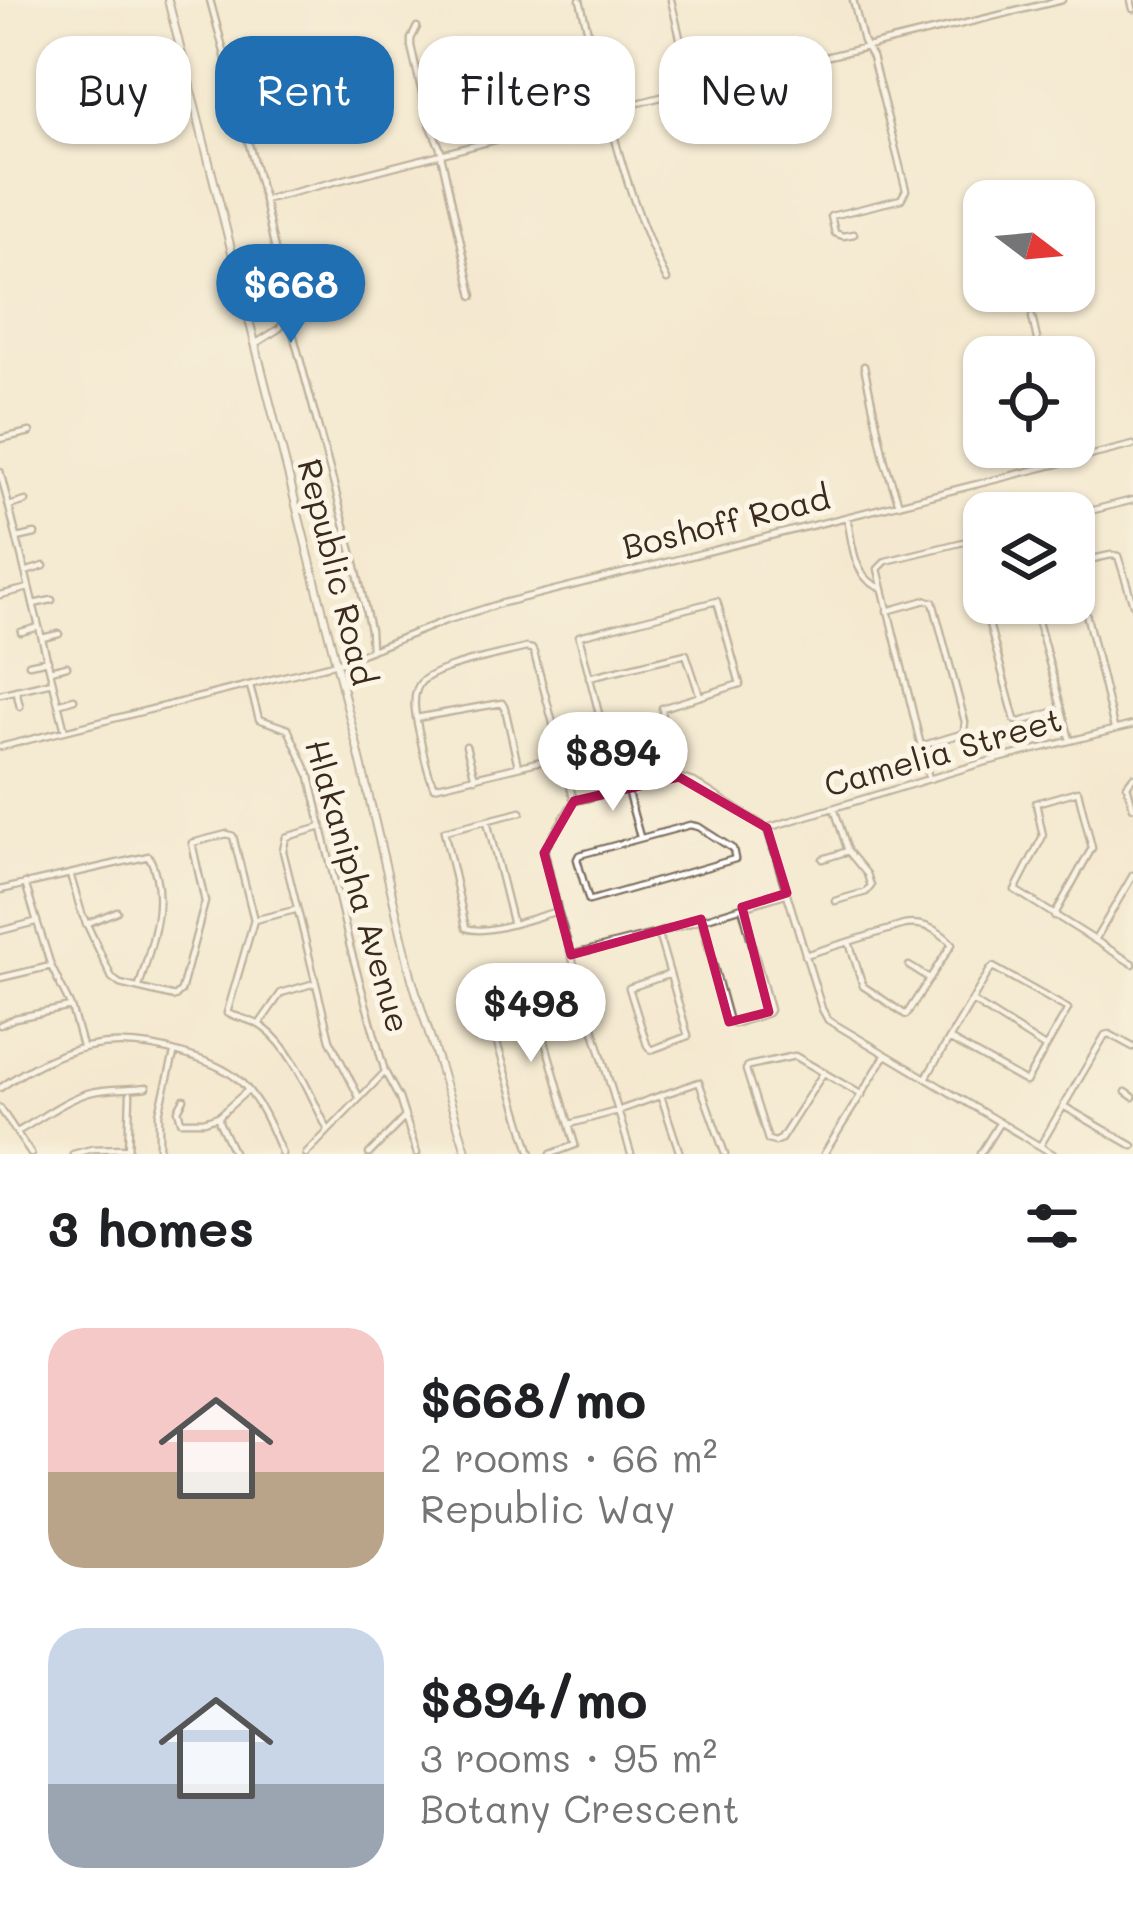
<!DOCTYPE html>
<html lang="en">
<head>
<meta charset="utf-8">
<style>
  :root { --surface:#fff; --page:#f2f2f2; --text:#202124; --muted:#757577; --accent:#1f6fb2 }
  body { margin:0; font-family:Mali,sans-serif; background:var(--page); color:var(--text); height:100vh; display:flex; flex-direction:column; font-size:45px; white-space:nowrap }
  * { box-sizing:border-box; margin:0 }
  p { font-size:39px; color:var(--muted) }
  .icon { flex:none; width:66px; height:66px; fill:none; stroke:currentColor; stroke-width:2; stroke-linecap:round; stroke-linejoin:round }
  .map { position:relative; height:1154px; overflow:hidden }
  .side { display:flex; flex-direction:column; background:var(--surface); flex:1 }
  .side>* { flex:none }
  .hud { position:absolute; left:36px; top:36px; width:1062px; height:108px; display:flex; gap:24px }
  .needle { width:78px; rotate:106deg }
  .fabs { position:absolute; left:963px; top:180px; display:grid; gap:24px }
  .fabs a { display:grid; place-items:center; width:132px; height:132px; border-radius:24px; background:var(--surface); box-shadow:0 3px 9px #0004; font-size:60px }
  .price { position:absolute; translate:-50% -102px; padding:0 27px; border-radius:42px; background:#fff; color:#222; font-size:39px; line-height:78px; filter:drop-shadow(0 3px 6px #0008) }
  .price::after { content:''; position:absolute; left:50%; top:72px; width:36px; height:27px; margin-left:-18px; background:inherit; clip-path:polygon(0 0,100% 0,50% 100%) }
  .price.on { background:var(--accent); color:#fff }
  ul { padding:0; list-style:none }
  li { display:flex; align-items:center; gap:36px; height:300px; padding:0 48px }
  li span { display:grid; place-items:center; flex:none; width:336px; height:240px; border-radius:36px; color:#555 }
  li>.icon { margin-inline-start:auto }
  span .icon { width:144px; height:144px; fill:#fffc; stroke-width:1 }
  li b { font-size:51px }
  h2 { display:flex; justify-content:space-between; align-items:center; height:144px; padding:0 48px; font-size:51px }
  .tag { padding:0 42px; border-radius:36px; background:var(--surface); box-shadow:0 3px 9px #0004; font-size:42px; line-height:108px }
  .tag.on { background:var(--accent); color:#fff }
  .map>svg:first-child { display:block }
</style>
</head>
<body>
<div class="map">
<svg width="1133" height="1154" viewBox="0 0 1133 1154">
  <rect width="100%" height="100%" fill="#fcf5e5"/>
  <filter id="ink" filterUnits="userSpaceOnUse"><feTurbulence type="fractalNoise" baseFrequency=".00833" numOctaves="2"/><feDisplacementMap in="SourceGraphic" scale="24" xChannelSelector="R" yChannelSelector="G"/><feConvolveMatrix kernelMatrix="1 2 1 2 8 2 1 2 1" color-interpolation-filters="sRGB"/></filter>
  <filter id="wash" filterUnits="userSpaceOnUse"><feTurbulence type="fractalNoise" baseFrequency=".004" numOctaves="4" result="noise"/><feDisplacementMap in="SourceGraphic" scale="48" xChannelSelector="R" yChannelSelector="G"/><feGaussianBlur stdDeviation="2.7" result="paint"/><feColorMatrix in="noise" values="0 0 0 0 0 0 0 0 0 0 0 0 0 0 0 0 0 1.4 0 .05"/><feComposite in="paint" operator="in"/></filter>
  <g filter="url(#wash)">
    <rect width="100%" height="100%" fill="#f4e9d0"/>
  </g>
  <g filter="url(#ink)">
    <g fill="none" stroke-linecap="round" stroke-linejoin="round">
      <g stroke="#7c6d5c" stroke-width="9">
        <path id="minor" d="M 210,0 L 264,200 L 294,337 L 355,563 L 370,630 L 371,649
          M 580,0 C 604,94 623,193 667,280
          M 671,0 L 692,88
          M 853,0 L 863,41 L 872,57 L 906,190 L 901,199 L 831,216 L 835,233 L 843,236 L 854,234
          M 1131,0 L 1133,9
          M 417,27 L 411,39 L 411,46 L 428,119 L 442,153
          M 441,155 L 473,296
          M 264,200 L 692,89 L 1062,0
          M 1032,317 L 1041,357
          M 255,344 L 280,328 L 288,312
          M 864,366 L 885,462 L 899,504
          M 0,439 L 30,432
          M 1063,447 L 1066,462
          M 0,471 L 65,731
          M 9,506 L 26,501
          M 1074,515 L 1133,500
          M 847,517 C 853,544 852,577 881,588
          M 17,538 L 35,534
          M 1074,563 L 1111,555 L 1118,556 L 1133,604
          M 1074,564 L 1114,728
          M 25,572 L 44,566
          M 984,585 L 981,588 L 981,594 L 1015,720 L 1020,722 L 1060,710
          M 0,595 L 29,588
          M 1033,603 L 1070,740
          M 33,604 L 52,600
          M 887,611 L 926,600 L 933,602 L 965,722 L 964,730 L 961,734 L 921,746
          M 21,632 L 39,627
          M 42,638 L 59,634
          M 29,664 L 48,660
          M 50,670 L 67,666
          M 589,677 L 686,654 L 700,696
          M 250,686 L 259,719 L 288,729 L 310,777 L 350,947 L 385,1072 L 399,1098 L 417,1154
          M 16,690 L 20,707
          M 0,694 L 52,682
          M 58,704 L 74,699
          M 416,718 L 502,703 L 505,708 L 518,766
          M 664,732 L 612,743 L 606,741 L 579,636 L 717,601 L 740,684 L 662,708 L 664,732 L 676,777
          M 466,746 L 475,778
          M 0,747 L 341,662 L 445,621 L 499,604 L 1133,445
          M 562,756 L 434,787 C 426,770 423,750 419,732 C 416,718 411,698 419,685 C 429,667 504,654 526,648 L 532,649 L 534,653 L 574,801
          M 676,777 L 694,782 L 767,828 L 822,1009 L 828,1020 L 1053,1154
          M 1133,777 L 1127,785 L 1133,807
          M 929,779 L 878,569 L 886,561 L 984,537
          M 627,790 L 640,837
          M 834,808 L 848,851 L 867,874 L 871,886 L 866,892 L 835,901
          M 521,812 L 444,831 L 466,928 C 487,936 534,917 558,911
          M 487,821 L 512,921
          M 690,825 L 699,827 L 733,849 L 735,859 L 589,901 L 577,859 L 579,855 Z
          M 322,827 L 286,837 L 283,851 L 330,1040 L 359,1097
          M 767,828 L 982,763 L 1133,725
          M 823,859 L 848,851
          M 70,874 L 82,914 L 112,978 L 120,984 L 175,997 L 181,991 L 205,902 L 192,843 L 227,834 L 233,836 L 254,920 L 227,1013 C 239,1018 254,1020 264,1028 C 293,1049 312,1099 328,1130
          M 25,883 L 51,966 L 71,1007 L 82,1046
          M 0,890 L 149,856 C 170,899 151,944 139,987
          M 1054,916 L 1092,848 L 1078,791 L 1036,803 L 1043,836 L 1015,890 L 1133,964
          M 701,919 L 729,1022 L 734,1024 L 768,1013 L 770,1010 L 742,907
          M 254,920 L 295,910
          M 86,924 L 117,911
          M 0,931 L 35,922
          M 658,933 L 688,1036 L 651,1050 L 647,1045 L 629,988 L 670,974
          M 1095,940 L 1133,875
          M 571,955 L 658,933 L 785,894
          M 805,955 L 904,925 C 923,922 940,930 952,944 L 906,1015 L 863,986 L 849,942
          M 909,966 L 930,979
          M 0,978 L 51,966
          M 972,1001 L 1043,1046
          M 260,1023 L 281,993 L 315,983
          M 0,1025 L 15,1018 L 71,1007
          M 824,1072 L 781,1139 L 775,1142 L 768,1140 L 746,1070 L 748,1066 L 795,1056 L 862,1095
          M 926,1078 L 990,970 L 993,967 L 1068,1009 L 1026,1082 L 949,1039
          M 0,1088 C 59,1046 113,1032 183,1054 C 203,1060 225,1067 241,1082 C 261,1102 271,1128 282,1154
          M 1126,1092 L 1133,1097
          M 661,1096 L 680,1154
          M 184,1099 L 178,1110 L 181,1121 L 204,1121 L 219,1116
          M 1065,1107 L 1133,1146
          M 0,1108 L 31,1154
          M 570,1124 L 617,1111 L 699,1082 L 725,1154
          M 17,1132 C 40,1119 63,1101 88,1093 C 108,1087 127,1090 147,1087
          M 1040,1146 L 1105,1035 L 1109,1034 L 1133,1047
          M 73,1154 L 92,1149 L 127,1148
          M 128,1154 L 130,1094
          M 159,1154 L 159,1113 L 174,1054
          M 234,1154 L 219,1122 L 219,1116 L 248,1090
          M 306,1154 L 385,1072
          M 369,1154 L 404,1118
          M 531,1154 L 479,984 L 483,979 L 522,969 L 525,972 L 575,1145 L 551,1154
          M 631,1154 L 558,911 L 544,850 L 574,801 L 676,777
          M 824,1154 L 885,1056
          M 980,1154 L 1000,1122"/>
      </g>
      <g stroke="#7c6d5c" stroke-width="10">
        <path id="tertiary" d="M 168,0 L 357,746 L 412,979 L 467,1154"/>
      </g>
      <use href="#minor" stroke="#fff" stroke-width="4.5"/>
      <use href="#tertiary" stroke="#fff" stroke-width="6"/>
    </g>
  </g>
  <path d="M0 0H1133V1154H0ZM 679,777 L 767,828 L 787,893 L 742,907 L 769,1012 L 729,1022 L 701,919 L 571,955 L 544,853 L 574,801 Z" fill="#f4e9d0" fill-opacity=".55" fill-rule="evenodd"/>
  <path fill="none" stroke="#c2185b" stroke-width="9" stroke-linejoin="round" d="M 679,777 L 767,828 L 787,893 L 742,907 L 769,1012 L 729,1022 L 701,919 L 571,955 L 544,853 L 574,801 Z"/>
  <g text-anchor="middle" stroke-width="10" stroke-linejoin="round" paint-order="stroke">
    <g font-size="33" fill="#3b2a1e" stroke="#fcf5e5">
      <text transform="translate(726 522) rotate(-14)" y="12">Boshoff Road</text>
      <text transform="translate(337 572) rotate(76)" y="12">Republic Road</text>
      <text transform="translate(943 752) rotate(-16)" y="12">Camelia Street</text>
      <text transform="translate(358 886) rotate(74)" y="12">Hlakanipha Avenue</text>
    </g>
  </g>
</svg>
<div class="fabs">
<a><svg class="needle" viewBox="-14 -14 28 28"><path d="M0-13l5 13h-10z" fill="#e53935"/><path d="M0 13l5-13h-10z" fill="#757577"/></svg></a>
<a><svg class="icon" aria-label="locate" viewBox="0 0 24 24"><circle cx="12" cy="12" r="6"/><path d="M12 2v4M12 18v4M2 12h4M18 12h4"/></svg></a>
<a><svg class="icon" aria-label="layers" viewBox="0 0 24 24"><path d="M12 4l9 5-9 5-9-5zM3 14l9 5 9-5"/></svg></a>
</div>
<b class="price on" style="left:291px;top:346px">$668</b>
<b class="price" style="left:613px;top:814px">$894</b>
<b class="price" style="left:531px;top:1065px">$498</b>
<div class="hud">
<a class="tag">Buy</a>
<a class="tag on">Rent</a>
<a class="tag">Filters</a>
<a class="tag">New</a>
</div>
</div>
<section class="side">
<h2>3 homes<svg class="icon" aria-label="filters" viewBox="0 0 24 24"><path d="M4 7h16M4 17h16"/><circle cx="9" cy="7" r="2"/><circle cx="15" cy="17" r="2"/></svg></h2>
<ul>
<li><span style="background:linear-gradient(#f6c9c9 60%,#b9a48a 0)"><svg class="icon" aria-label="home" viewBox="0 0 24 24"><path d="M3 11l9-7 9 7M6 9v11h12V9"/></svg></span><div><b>$668/mo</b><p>2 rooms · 66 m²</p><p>Republic Way</p></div></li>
<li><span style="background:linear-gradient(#c9d6e8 65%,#9aa5b1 0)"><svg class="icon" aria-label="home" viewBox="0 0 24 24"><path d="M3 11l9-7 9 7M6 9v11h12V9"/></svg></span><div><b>$894/mo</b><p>3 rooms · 95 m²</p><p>Botany Crescent</p></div></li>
</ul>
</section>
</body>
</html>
